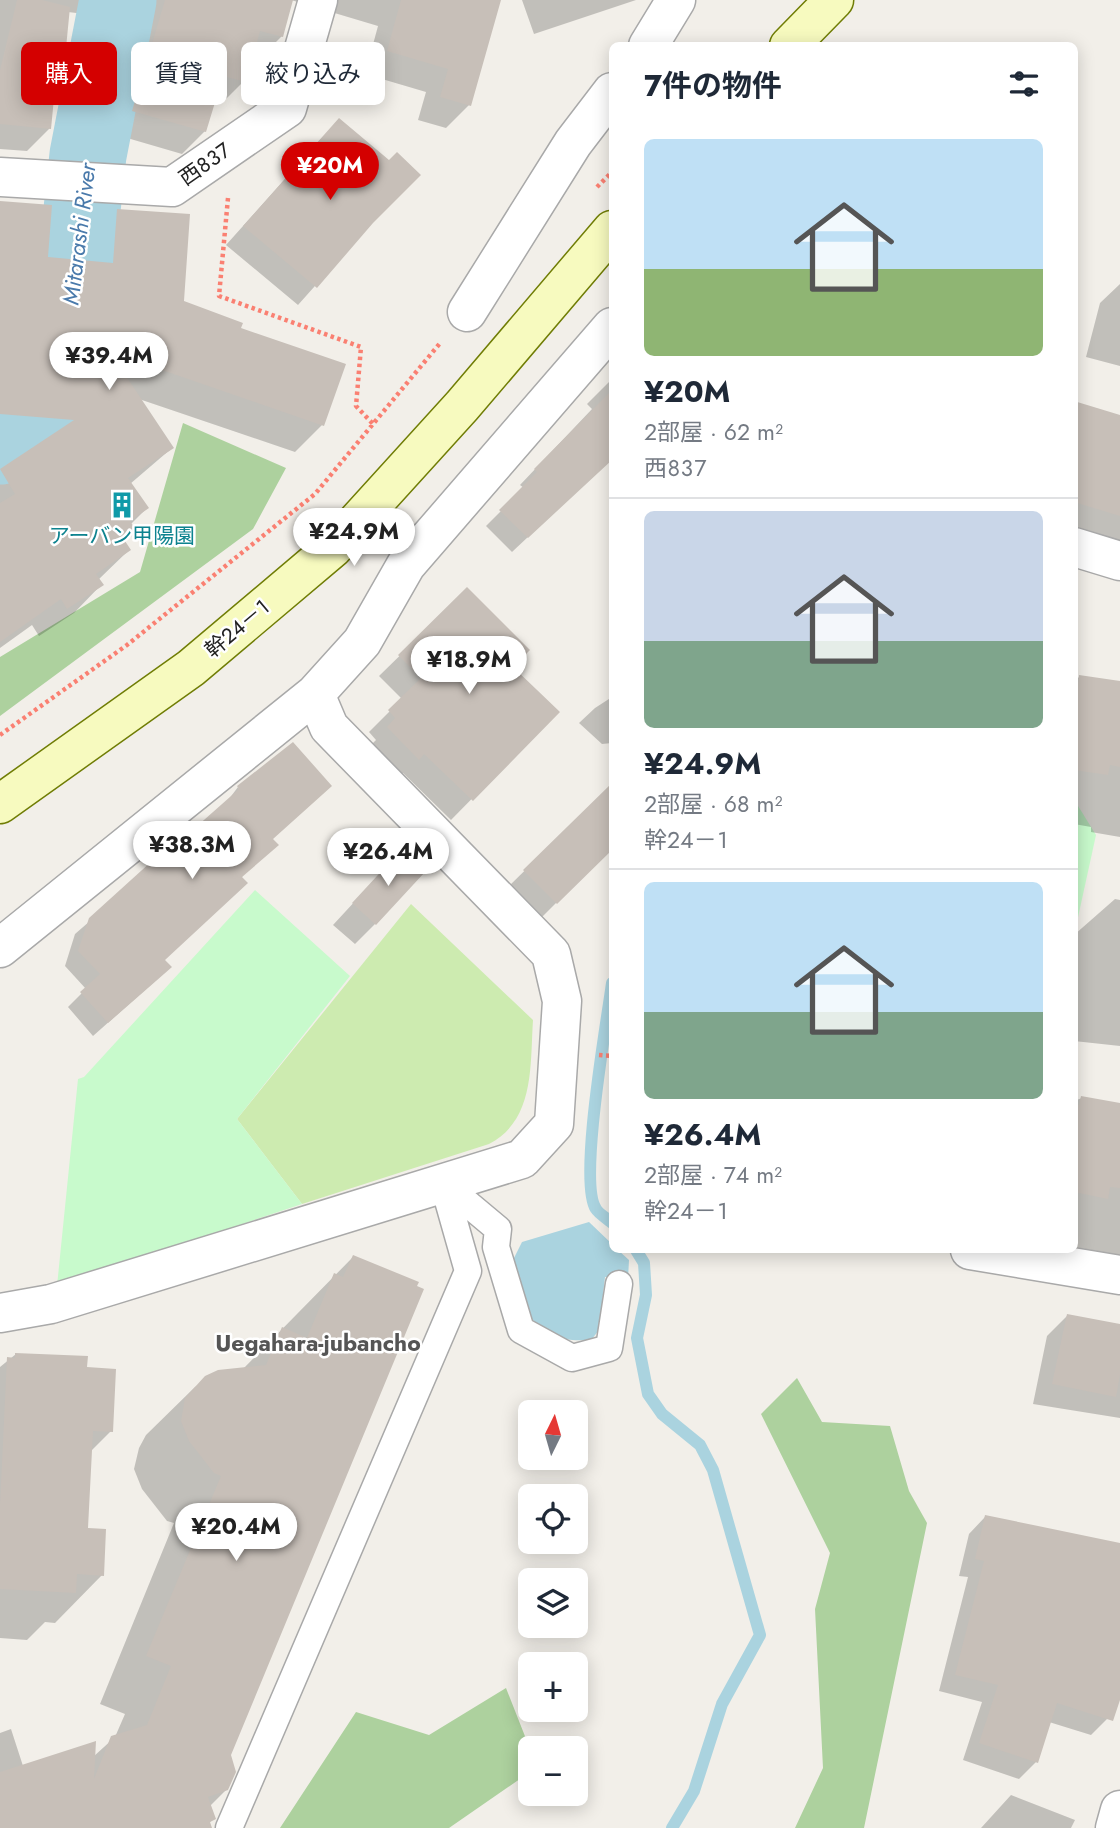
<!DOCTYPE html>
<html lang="ja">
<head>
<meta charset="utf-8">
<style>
  :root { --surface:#fff; --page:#f6f6f7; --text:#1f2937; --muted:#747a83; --line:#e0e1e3; --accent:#d40000 }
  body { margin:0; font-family:Jost,"Noto Sans JP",sans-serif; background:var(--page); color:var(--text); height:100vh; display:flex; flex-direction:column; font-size:26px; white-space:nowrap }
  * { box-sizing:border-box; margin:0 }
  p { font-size:23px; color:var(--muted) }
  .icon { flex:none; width:38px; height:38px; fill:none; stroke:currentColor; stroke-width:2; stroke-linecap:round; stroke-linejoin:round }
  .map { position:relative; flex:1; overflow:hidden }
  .details { position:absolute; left:609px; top:42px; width:469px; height:1211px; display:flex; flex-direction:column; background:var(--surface); border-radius:10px; box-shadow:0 4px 18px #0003 }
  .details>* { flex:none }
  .guide { position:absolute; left:21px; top:42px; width:483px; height:63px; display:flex; gap:14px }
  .needle { width:46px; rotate:5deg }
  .buttons { position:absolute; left:518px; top:1400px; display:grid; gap:14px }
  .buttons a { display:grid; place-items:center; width:70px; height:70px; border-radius:10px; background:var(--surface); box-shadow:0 4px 18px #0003; font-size:35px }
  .price { position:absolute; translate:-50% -60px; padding:0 16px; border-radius:24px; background:#fff; color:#222; font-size:23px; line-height:46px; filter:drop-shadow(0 2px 4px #0008) }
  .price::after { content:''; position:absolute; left:50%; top:42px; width:21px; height:16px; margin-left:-10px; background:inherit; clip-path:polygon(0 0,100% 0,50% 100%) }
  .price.active { background:var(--accent); color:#fff }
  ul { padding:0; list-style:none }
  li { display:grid; align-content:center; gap:14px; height:371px; padding:0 35px }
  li+li { border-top:2px solid var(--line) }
  li span { display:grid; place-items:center; height:217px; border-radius:10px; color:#555 }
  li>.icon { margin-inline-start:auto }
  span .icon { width:126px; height:126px; fill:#fffc; stroke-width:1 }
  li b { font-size:30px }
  h2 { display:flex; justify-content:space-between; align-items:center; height:84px; padding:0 35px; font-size:30px }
  .pill { padding:0 24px; border-radius:10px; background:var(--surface); box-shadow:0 4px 18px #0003; font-size:24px; line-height:63px }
  .pill.active { background:var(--accent); color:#fff }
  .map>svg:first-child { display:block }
</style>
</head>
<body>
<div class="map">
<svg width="1120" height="1828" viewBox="0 0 1120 1828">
  <rect width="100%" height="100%" fill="#f2efe9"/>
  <path fill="#cdebb0" d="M 411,904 L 533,1020 C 530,1066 535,1120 489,1144 L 302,1204 L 237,1119 Z"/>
  <path fill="#add19e" d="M 183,423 L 286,468 L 253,529 L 0,716 L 0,657 L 140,572 Z
    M 797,1378 L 822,1422 L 890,1426 L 909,1491 L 927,1523 L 864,1828 L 795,1828 L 823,1768 L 815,1609 L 830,1553 L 761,1414 Z
    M 506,1688 L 530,1749 L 530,1772 L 449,1828 L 280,1828 L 356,1712 L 429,1735 Z"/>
  <path fill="#c8facc" d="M 1075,801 L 1096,835 L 1075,931 L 1074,801 Z
    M 255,890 L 350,976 L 237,1119 L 302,1204 L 57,1286 L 78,1079 L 84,1077 Z"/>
  <path fill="#aad3df" d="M 589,1222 L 612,1244 L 612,1250 L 618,1250 L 629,1260 L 628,1279 L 605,1277 L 599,1330 L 592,1339 C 571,1344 540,1335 529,1314 C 521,1298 518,1277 513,1260 L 522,1242 Z"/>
  <path fill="#0003" d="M 0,0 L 499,0 L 469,105 L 446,128 L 418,120 L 426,92 L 365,74 L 378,26 L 291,0 L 282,36 L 259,59 L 251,57 L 244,81 L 221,104 L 213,102 L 205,131 L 182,154 L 110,133 L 140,33 L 110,25 L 110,17 L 68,12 L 65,47 L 56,56 L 50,128 L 27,151 L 0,149 Z
    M 522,0 L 636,0 L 534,34 Z
    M 321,139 L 371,223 L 298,305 L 226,245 Z
    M 0,202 L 46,258 L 88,262 L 90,238 L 117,211 L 182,303 L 239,329 L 322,425 L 295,452 L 139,399 L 172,448 L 130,484 L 147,508 L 130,525 L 135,532 L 124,543 L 129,550 L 98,580 L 101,585 L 74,613 L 39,636 L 32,625 L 0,648 L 0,471 L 37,447 L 0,443 Z
    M 1120,284 L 1120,366 L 1086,357 L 1100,303 Z
    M 612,379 L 612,458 L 512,552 L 486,526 L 524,488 L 520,485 L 592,409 L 587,404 Z
    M 1074,403 L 1120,417 L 1120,564 L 1074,550 Z
    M 467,590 L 510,667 L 557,712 L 451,820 L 403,773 L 398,779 L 368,748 L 376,740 L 369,732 L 402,699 L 379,676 Z
    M 1074,677 L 1120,683 L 1120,837 L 1091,832 L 1091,827 L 1074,824 Z
    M 612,697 L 612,743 L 602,744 L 579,723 L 595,708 Z
    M 612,785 L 612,847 L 536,923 L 504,891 Z
    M 238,787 L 271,839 L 241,878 L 163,960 L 155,981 L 93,1036 L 68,1007 L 86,989 L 65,966 L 75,934 L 226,803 Z
    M 381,873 L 375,924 L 355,944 L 333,925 Z
    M 1115,899 L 1120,900 L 1120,1046 L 1074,1041 L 1074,935 Z
    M 1082,1098 L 1120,1105 L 1120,1255 L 1074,1247 L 1074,1101 Z
    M 353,1257 L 229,1755 L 227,1789 L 210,1806 L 214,1818 L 209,1823 L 210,1828 L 0,1828 L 0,1733 L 11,1729 L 23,1766 L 93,1757 L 115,1737 L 125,1714 L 100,1704 L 174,1523 L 167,1521 L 142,1489 L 134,1469 L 139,1448 L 146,1435 L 195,1387 L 219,1371 L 243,1369 Z
    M 1067,1316 L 1120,1326 L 1120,1418 L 1033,1404 L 1047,1336 Z
    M 16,1354 L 85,1368 L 111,1431 L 90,1452 L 86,1530 L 102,1575 L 55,1623 L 45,1622 L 27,1640 L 0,1638 L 0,1367 Z
    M 985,1517 L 1120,1549 L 1120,1681 L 1108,1718 L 1091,1735 L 1049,1722 L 1036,1762 L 1019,1779 L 963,1760 L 982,1702 L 939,1691 L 968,1577 L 959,1576 L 969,1534 Z
    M 1011,1795 L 1075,1820 L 1071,1828 L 981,1828 Z"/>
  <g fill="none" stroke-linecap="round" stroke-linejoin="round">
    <path stroke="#aad3df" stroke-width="12" d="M 612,983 C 607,1021 578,1183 596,1209 C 599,1214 608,1219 612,1223
      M 636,1250 L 644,1263 L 646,1295 L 637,1338 L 648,1394 L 662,1414 L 700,1445 L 713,1470 L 760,1635 L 722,1704 L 694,1791 L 672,1828"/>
    <path stroke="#aad3df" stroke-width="77" d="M 0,446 L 26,428 L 65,364 L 88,155 L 118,0"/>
  </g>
  <path fill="#c7bfb8" d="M 17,0 L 42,0 L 70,7 L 66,48 L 59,46 L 51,129 L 0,124 L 0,70 Z
    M 165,0 L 293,0 L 283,37 L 260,31 L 246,82 L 223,76 L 206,132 L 132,111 Z
    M 401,0 L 501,0 L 471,106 L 440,97 L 448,69 L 387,51 Z
    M 339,118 L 389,160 L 397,152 L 421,175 L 373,223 L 317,288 L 243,226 Z
    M 0,201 L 52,205 L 48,257 L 113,263 L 117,209 L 190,214 L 184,301 L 243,323 L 241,328 L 346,364 L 324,426 L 110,352 L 174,448 L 128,478 L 149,508 L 130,521 L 137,532 L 125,541 L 131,550 L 96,574 L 104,585 L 67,609 L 61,599 L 0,642 L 0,503 L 15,494 L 0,469 L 74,420 L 0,414 Z
    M 612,390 L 612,460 L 528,538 L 499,510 L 537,472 L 534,469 Z
    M 1074,401 L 1120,415 L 1120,516 L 1074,502 Z
    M 467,587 L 530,650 L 513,667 L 560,712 L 473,801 L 424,754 L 419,760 L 387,727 L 395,718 L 388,710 L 421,678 L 398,655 Z
    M 1079,675 L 1120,681 L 1120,767 L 1110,765 L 1108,775 L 1074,770 L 1074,685 L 1078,685 Z
    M 293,742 L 332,786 L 273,839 L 279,845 L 242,877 L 248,883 L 165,960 L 172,967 L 108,1023 L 80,992 L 100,974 L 78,951 L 89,918 L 184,832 L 187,835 L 239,789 L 237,786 Z
    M 612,783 L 612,850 L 557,904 L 523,870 Z
    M 401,850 L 425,872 L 376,925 L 352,903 Z
    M 1081,1096 L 1120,1103 L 1120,1188 L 1110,1187 L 1108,1199 L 1074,1192 L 1074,1104 L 1079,1105 Z
    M 353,1255 L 419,1282 L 417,1286 L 424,1289 L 231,1755 L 236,1772 L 228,1790 L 208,1797 L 216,1819 L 210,1822 L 212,1828 L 0,1828 L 0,1772 L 96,1741 L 94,1779 L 111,1736 L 147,1725 L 171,1666 L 146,1656 L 221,1476 L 214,1473 L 189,1441 L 181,1421 L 185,1398 L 205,1376 L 218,1370 L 266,1365 L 282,1327 L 307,1338 L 334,1273 L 343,1277 Z
    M 1067,1314 L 1120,1324 L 1120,1375 L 1116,1397 L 1052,1384 Z
    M 15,1353 L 88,1356 L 87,1367 L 116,1369 L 113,1432 L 93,1431 L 88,1528 L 106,1529 L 104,1576 L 77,1574 L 76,1593 L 0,1589 L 0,1506 L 7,1357 L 15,1358 Z
    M 985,1515 L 1120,1543 L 1120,1700 L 1113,1721 L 1057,1703 L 1038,1763 L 979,1743 L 998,1685 L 955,1675 L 984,1561 L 975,1559 Z"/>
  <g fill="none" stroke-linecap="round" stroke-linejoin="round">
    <g stroke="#a9a9a9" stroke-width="29">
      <path id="lane" d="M 443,1183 L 498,1229 L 496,1247 L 521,1330 L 572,1358 L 609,1348 L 619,1284
        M 229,1828 L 468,1271 L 443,1183"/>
    </g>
    <g stroke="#a9a9a9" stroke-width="41">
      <path id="street" d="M 648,46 L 676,0
        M 0,177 L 172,187 L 287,108 L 318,0
        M 467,312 L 573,143 L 612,92
        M 1074,547 L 1120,561
        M 0,948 L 315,694 L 362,642 L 406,565 L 612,327
        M 970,1250 L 1120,1275
        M 0,1313 L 51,1304 L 522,1159 L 554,1124 L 562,1001 L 551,954 L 329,727 L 315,694
        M 1115,1828 L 1120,1810"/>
    </g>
    <g stroke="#707d05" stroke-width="41">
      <path id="secondary" d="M 789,46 L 834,0
        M 0,804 L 191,668 L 333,548 L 462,406 L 612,230"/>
    </g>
    <path stroke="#fa8072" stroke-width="4.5" stroke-dasharray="3.5 3.5" stroke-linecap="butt" d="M 597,187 L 612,172
      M 228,198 L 219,296 L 361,347 L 356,406 L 373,424
      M 0,735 L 127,645 L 315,494 L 441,342
      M 599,1055 L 612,1056"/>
    <use href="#lane" stroke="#fff" stroke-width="26"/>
    <use href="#street" stroke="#fff" stroke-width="38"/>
    <use href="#secondary" stroke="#f7fabf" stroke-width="38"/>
  </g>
  <defs>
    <g id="building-bare" transform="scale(2.1)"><path d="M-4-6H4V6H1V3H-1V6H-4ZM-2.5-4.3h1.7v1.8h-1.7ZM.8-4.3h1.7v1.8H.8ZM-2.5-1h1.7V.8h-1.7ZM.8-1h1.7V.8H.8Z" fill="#0f9aa8" stroke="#fff" stroke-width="2.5" paint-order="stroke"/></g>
  </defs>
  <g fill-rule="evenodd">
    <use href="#building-bare" x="122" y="505"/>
  </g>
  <g text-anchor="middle" stroke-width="5" stroke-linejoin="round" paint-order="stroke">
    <g font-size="21" fill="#222" stroke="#fff">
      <text transform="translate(205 164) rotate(-35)" y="7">西８３７</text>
      <text transform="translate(238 628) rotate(-40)" y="7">幹２４－１</text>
    </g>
    <g font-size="21" fill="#0d838f" stroke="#fff">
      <text x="122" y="543">アーバン甲陽園</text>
    </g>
    <g font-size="23" font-style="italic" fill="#4a7aab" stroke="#fff">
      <text transform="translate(79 234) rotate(-83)" y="8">Mitarashi River</text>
    </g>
    <g font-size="23" font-weight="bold" fill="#555" stroke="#fff">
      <text x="318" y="1351">Uegahara-jubancho</text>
    </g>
  </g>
</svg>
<div class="buttons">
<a><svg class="needle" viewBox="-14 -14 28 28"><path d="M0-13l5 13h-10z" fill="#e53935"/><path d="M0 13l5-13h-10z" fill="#747a83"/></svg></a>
<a><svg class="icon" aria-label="locate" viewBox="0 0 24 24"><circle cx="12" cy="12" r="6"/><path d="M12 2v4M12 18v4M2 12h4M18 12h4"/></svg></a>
<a><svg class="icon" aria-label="layers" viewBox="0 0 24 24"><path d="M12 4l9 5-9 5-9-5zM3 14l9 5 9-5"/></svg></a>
<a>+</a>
<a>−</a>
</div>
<b class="price active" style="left:330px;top:202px">¥20M</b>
<b class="price" style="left:109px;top:392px">¥39.4M</b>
<b class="price" style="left:354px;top:568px">¥24.9M</b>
<b class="price" style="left:469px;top:696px">¥18.9M</b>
<b class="price" style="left:192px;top:881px">¥38.3M</b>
<b class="price" style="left:388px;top:888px">¥26.4M</b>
<b class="price" style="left:236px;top:1563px">¥20.4M</b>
<div class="guide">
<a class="pill active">購入</a>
<a class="pill">賃貸</a>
<a class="pill">絞り込み</a>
</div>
<section class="details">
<h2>7件の物件<svg class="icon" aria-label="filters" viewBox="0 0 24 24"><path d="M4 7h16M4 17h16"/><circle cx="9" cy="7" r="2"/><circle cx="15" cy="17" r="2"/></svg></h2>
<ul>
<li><span style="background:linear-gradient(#bfe0f5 60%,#8fb573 0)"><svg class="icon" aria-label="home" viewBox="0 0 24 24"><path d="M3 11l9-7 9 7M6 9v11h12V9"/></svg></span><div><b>¥20M</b><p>2部屋 · 62 m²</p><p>西８３７</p></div></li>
<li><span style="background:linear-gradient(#c9d6e8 60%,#7fa58c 0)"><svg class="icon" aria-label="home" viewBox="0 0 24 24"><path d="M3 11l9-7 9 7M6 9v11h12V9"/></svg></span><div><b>¥24.9M</b><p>2部屋 · 68 m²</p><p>幹２４－１</p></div></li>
<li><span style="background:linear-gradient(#bfe0f5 60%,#7fa58c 0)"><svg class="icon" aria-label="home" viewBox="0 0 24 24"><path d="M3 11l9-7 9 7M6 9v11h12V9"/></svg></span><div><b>¥26.4M</b><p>2部屋 · 74 m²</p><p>幹２４－１</p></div></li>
</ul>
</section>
</div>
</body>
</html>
